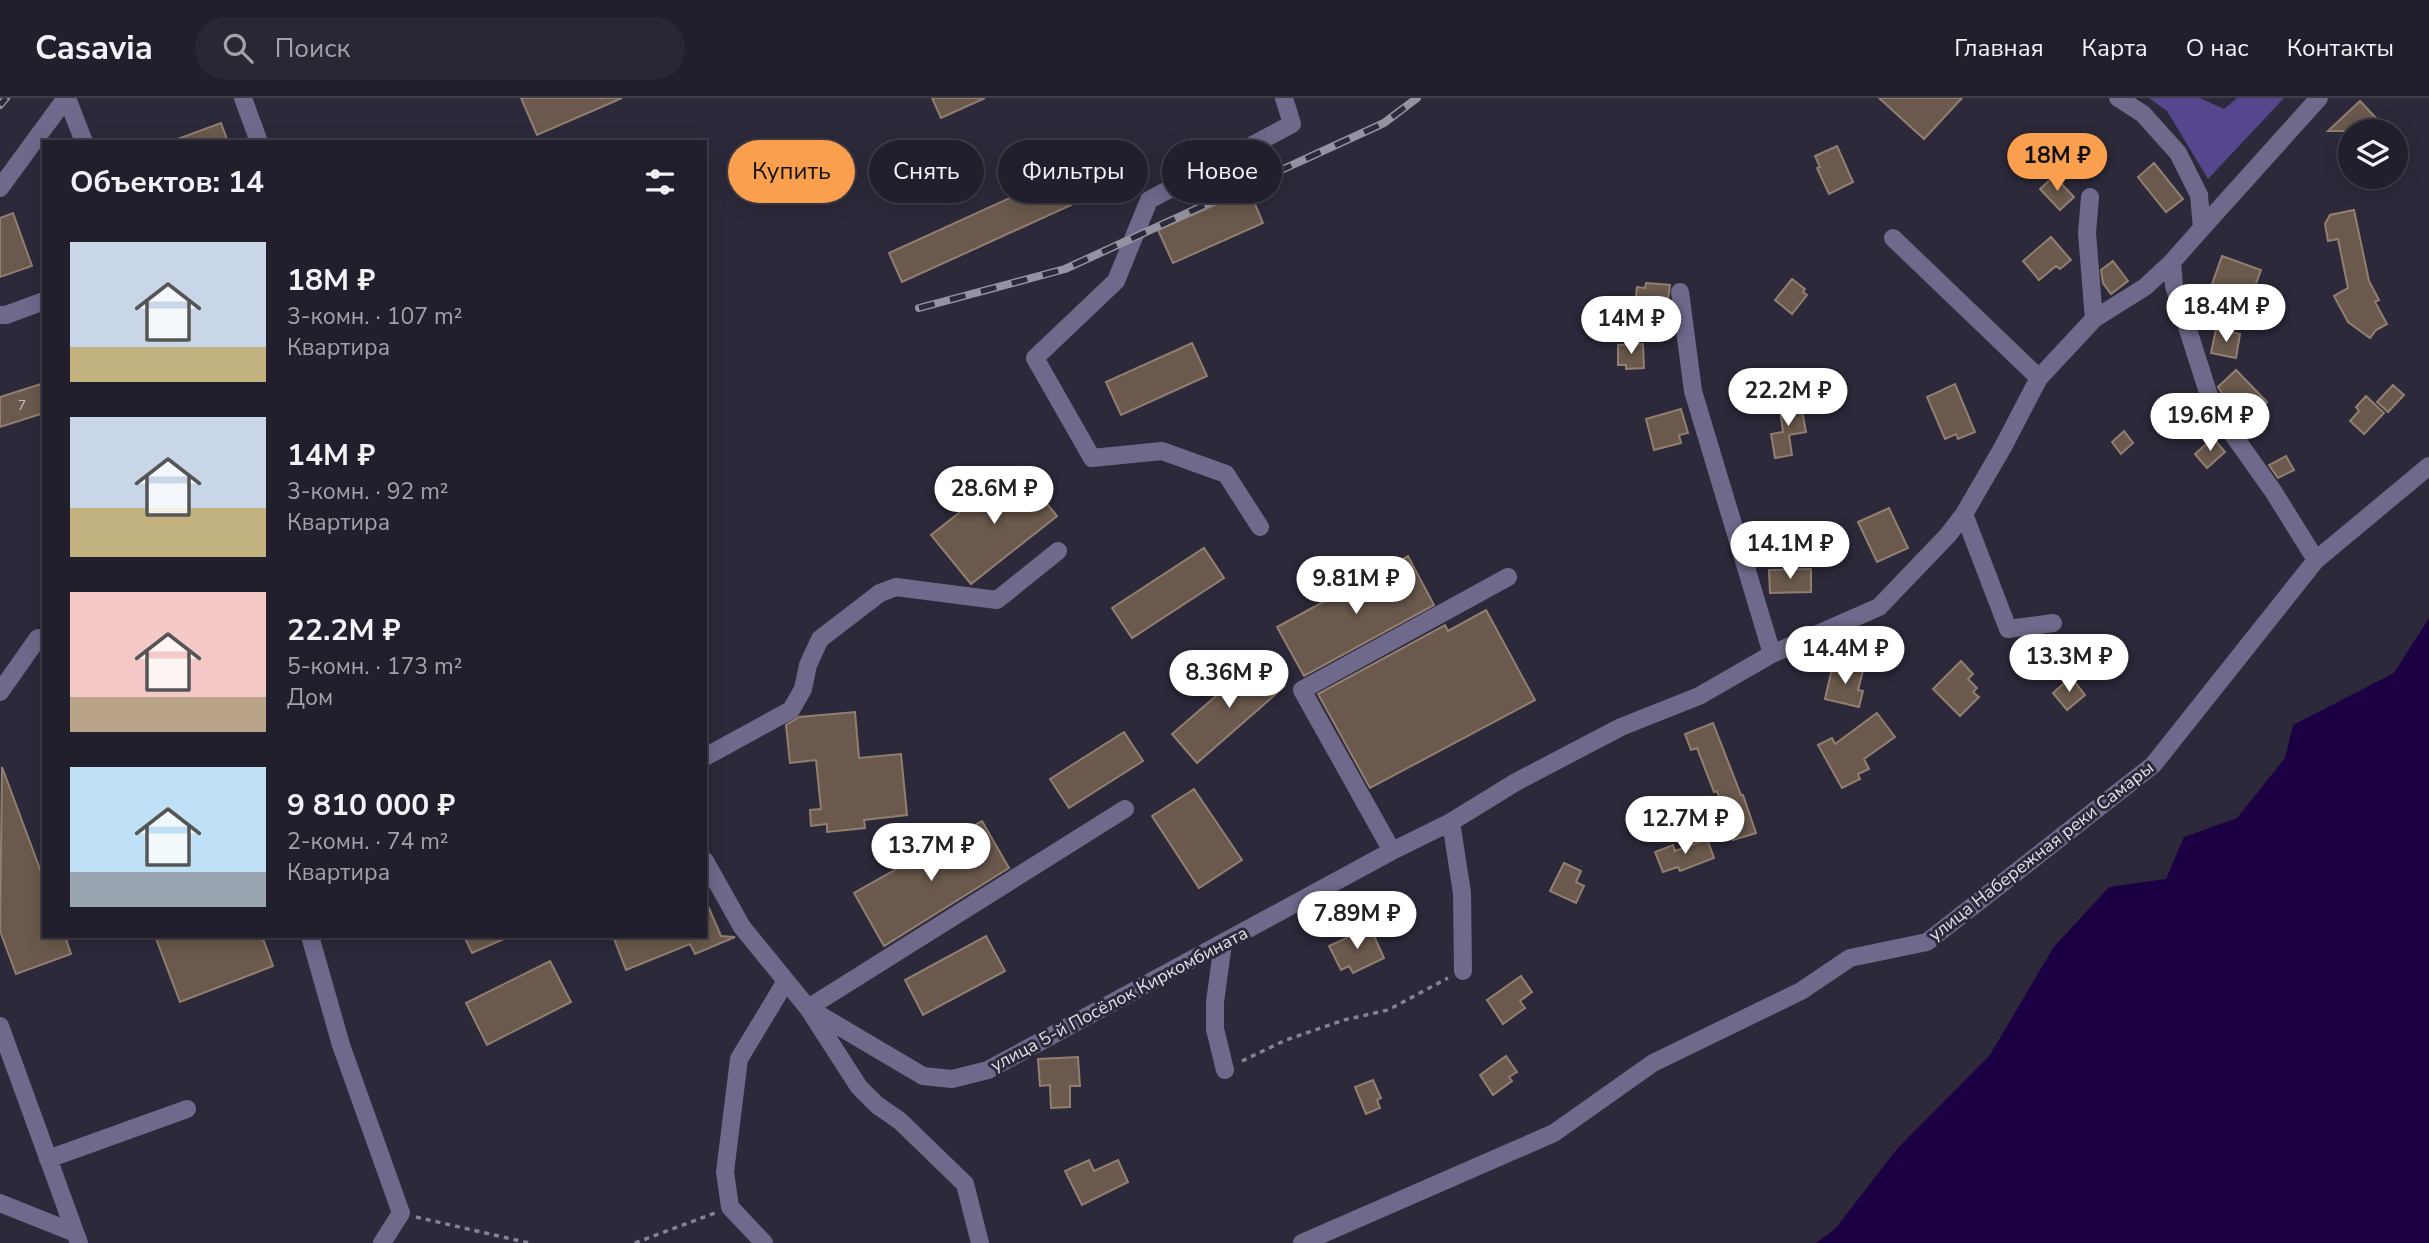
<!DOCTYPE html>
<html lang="ru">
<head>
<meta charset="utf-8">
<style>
  :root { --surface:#211f2c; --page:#292734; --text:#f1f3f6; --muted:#a2a2a9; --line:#3e3d48; --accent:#fa9f4e }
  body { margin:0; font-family:"Nunito Sans",sans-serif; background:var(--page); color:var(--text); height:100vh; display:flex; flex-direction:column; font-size:26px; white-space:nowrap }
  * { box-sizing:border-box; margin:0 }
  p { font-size:23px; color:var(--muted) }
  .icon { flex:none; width:38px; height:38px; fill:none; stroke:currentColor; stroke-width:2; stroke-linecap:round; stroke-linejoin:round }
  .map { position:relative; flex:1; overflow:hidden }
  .drawer { position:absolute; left:42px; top:42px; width:665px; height:798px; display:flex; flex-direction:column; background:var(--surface); border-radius:0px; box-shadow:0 4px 18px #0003,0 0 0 2px var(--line) }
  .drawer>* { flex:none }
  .banner { position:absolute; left:728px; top:42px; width:665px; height:63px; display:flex; gap:14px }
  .fabs { position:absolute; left:2338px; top:21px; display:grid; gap:14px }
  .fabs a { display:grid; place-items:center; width:70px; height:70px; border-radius:50%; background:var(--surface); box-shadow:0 4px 18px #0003,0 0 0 2px var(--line); font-size:35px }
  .price { position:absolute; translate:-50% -60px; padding:0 16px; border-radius:24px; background:#fff; color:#222; font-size:23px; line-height:46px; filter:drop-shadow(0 2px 4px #0008) }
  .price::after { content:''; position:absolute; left:50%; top:42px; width:21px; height:16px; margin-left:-10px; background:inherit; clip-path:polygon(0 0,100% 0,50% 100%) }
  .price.on { background:var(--accent); color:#111 }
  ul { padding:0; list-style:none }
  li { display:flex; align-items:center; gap:21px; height:175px; padding:0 28px }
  li span { display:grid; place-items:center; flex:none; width:196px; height:140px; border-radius:0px; color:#555 }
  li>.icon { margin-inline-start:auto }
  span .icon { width:84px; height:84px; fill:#fffc; stroke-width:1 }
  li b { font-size:30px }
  h2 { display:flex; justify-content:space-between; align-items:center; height:84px; padding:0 28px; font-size:30px }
  .pill { padding:0 24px; border-radius:32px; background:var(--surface); box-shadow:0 4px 18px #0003,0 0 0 2px var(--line); font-size:24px; line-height:63px }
  .pill.on { background:var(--accent); color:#111 }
  header { display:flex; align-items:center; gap:42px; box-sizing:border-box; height:98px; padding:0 35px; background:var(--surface); border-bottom:2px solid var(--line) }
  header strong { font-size:33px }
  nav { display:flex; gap:38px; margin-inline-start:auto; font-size:24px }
  .search { width:490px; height:63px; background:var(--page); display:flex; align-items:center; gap:18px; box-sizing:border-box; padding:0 24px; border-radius:38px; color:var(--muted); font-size:26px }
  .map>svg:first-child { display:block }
</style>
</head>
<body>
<header>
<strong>Casavia</strong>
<div class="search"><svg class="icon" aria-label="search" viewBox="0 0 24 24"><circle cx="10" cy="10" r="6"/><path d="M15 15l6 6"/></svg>Поиск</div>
<nav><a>Главная</a><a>Карта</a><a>О нас</a><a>Контакты</a></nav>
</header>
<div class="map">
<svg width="2429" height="1145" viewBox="0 0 2429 1145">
  <rect width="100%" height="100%" fill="#2c293a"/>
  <path fill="#56468d" d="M 2149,0 L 2200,0 L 2224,11 L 2237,0 L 2284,0 L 2208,81 L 2167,13 Z"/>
  <path fill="#1b0044" d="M 2429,520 L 2429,1145 L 1816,1145 L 1835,1131 L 1897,1051 L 1990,957 L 2053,850 L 2109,789 L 2166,781 L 2184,739 L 2237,720 L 2285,660 L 2293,627 L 2394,575 Z"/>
  <path fill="#6a594c" stroke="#917f70" stroke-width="2" d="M 521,0 L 622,0 L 537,37 Z
    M 932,0 L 985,0 L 941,20 Z
    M 1879,0 L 1962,0 L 1924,41 Z
    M 2360,3 L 2377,21 L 2364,33 L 2328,33 Z
    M 221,25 L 228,44 L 175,44 L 175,42 Z
    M 1837,48 L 1853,84 L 1829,96 L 1817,70 L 1820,69 L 1815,58 Z
    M 1091,63 L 1104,92 L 902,184 L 889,155 Z
    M 2154,65 L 2183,101 L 2166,114 L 2138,79 Z
    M 2054,78 L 2074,99 L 2060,112 L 2040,91 Z
    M 1249,92 L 1263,125 L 1173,165 L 1158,132 Z
    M 2354,112 L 2369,183 L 2379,202 L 2375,204 L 2387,226 L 2376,232 L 2370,240 L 2348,224 L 2334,198 L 2348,190 L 2338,141 L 2328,143 L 2325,126 L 2330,117 Z
    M 13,115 L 32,168 L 0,179 L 0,120 Z
    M 2051,139 L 2071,162 L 2060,171 L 2056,168 L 2039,182 L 2023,163 Z
    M 2222,158 L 2261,172 L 2249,204 L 2246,202 L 2245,207 L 2222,199 L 2224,194 L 2220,192 L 2221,189 L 2212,186 Z
    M 2113,163 L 2128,183 L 2111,196 L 2103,185 L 2101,172 Z
    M 1792,181 L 1805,191 L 1803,194 L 1807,197 L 1792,216 L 1775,202 Z
    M 1646,185 L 1670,187 L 1667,210 L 1635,207 L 1637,189 L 1645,190 Z
    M 2216,231 L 2240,236 L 2236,260 L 2211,255 Z
    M 1192,245 L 1207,278 L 1121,317 L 1106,284 Z
    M 1643,246 L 1644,270 L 1626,271 L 1626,267 L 1618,267 L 1618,247 Z
    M 2236,272 L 2267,304 L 2248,323 L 2236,311 L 2232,315 L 2229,312 L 2223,303 L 2225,300 L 2218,289 Z
    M 41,286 L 44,295 L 44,315 L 0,329 L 0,299 Z
    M 1955,286 L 1975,334 L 1958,341 L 1956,336 L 1945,341 L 1927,299 Z
    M 2393,287 L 2404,297 L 2388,314 L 2377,304 Z
    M 2366,298 L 2384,315 L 2364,336 L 2350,323 L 2359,313 L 2356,309 Z
    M 1800,302 L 1806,334 L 1789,337 L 1792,357 L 1775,360 L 1771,336 L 1783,334 L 1779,305 Z
    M 1681,311 L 1688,335 L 1679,337 L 1681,345 L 1654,352 L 1646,321 Z
    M 2124,333 L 2133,345 L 2121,356 L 2112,344 Z
    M 2213,340 L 2225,354 L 2207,370 L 2195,356 Z
    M 2286,358 L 2294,372 L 2278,380 L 2269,367 Z
    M 1017,369 L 1057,418 L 971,486 L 931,437 Z
    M 1889,410 L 1908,450 L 1877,464 L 1858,424 Z
    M 1204,450 L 1224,480 L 1132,540 L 1112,510 Z
    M 1408,458 L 1434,507 L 1304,578 L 1277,529 Z
    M 1811,471 L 1811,494 L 1770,495 L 1769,472 Z
    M 1486,512 L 1535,602 L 1370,690 L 1318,596 L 1445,527 L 1448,533 Z
    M 1261,559 L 1285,588 L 1197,665 L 1172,636 Z
    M 1961,563 L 1973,576 L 1968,581 L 1977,590 L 1973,594 L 1979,599 L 1960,618 L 1933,591 Z
    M 1833,566 L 1863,573 L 1858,592 L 1863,593 L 1859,609 L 1825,601 Z
    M 2071,579 L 2085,597 L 2067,612 L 2053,595 Z
    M 855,614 L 859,660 L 901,656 L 907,717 L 864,722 L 865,730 L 827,734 L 827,726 L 811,728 L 810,712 L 821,711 L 816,662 L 790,665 L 786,627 L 799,619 Z
    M 1877,615 L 1895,639 L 1864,661 L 1869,671 L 1858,676 L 1860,681 L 1842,690 L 1818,647 L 1832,640 L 1835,646 Z
    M 1713,625 L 1741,697 L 1743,697 L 1756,735 L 1733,742 L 1717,693 L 1714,694 L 1697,650 L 1691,652 L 1685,636 Z
    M 1124,634 L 1143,663 L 1069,710 L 1050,681 Z
    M 2,669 L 44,782 L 44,838 L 65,838 L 71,856 L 16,876 L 0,833 Z
    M 1194,691 L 1242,762 L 1199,790 L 1152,718 Z
    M 982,723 L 1009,770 L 884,848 L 854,795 Z
    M 1707,741 L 1714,760 L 1680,773 L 1678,769 L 1663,774 L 1655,754 L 1673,747 L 1675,753 Z
    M 1564,765 L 1581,773 L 1576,784 L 1584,788 L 1576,805 L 1550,793 Z
    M 705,801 L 721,838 L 735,839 L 695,856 L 690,846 L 626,872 L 613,838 L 705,838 Z
    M 1370,829 L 1384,860 L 1353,875 L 1349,868 L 1341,872 L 1329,848 Z
    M 155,838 L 262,838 L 273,868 L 180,904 Z
    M 464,838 L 511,838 L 472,855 Z
    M 986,838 L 1005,873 L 923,917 L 905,882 Z
    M 550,863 L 571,904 L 487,947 L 466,905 Z
    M 1521,878 L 1532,894 L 1520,903 L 1525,910 L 1503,926 L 1487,902 Z
    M 1506,958 L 1517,974 L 1509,979 L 1512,983 L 1493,997 L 1480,977 Z
    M 1078,959 L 1080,988 L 1070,988 L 1070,1009 L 1051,1010 L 1050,987 L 1040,988 L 1038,961 Z
    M 1373,982 L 1381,1000 L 1377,1002 L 1380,1010 L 1366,1016 L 1355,989 Z
    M 1089,1062 L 1094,1073 L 1118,1062 L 1128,1084 L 1082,1107 L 1065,1073 Z"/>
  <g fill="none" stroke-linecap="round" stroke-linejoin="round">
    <path stroke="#858391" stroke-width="3.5" stroke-dasharray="5 5" stroke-linecap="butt" d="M 1242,963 L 1286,942 L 1344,922 L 1388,912 L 1448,880
      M 416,1119 L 529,1145
      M 635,1145 L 715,1115"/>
    <path stroke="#6f6a8b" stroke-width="18" d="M 67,0 L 84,44
      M 243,0 L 259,44
      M 2118,0 L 2143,16 L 2178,55 L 2199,97 L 2202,130 L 2172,164 L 2174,188 L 2212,307 L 2273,393 L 2316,462
      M 0,90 L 66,0
      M 2090,99 L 2087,135 L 2094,221
      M 2202,130 L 2319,0
      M 1893,140 L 2039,280
      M 1680,194 L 1693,293 L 1772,556
      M 0,217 L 6,217 L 44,203
      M 1964,416 L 2008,531 L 2053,525
      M 1260,429 L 1226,376 L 1162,353 L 1092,360 L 1035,260 L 1116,183 L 1149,102 L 1292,26 L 1284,0
      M 0,594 L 38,540
      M 705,659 L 791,612 L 803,591 L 808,567 L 820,541 L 880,495 L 896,489 L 997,502 L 1058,453
      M 1451,724 L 1462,795 L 1463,873
      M 1392,753 L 1302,592 L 1508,479
      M 705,763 L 742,829 L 808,910 L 923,978 L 952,981 L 988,972 L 1392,753 L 1451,724 L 1516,684 L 1621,629 L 1699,598 L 1772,556 L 1879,509 L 1948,437 L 1964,416 L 2003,349 L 2039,280 L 2094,221 L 2145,189 L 2172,164
      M 310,838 L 341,947 L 401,1115 L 382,1145
      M 1223,845 L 1215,904 L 1215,931 L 1225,972
      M 0,928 L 79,1145
      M 48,1061 L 187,1011
      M 0,1105 L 75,1135
      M 764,1145 L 730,1109 L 725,1074 L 739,961 L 786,883
      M 980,1145 L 965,1086 L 900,1023 L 877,1007 L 859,989 L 808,910 L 1125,711
      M 1302,1145 L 1554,1035 L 1653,965 L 1801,893 L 1850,860 L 1927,844 L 2153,667 L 2316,462 L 2429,368"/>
    <g stroke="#9593a1" stroke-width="8">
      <path id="rail" d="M 0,7 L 6,0
        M 919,210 L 1065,171 L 1384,25 L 1417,0"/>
    </g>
    <use href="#rail" stroke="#2c293a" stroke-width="5" stroke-dasharray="16" stroke-linecap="butt"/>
  </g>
  <g text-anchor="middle" stroke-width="6" stroke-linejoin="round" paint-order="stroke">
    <g font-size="14" fill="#c3bec3">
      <text x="22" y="312">7</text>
    </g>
    <g font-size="18" fill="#e1e0eb" stroke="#2c293a">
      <text transform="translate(2041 753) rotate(-38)" y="6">улица Набережная реки Самары</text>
      <text transform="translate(1119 901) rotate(-28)" y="6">улица 5-й Посёлок Киркомбината</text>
    </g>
  </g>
</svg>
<div class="fabs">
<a><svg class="icon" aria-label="layers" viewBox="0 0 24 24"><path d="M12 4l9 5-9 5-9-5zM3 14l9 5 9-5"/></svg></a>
</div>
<b class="price on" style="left:2057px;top:95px">18M ₽</b>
<b class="price" style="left:2226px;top:246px">18.4M ₽</b>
<b class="price" style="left:1631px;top:258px">14M ₽</b>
<b class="price" style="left:1788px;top:330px">22.2M ₽</b>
<b class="price" style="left:2210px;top:355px">19.6M ₽</b>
<b class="price" style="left:994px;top:428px">28.6M ₽</b>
<b class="price" style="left:1790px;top:483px">14.1M ₽</b>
<b class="price" style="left:1356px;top:518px">9.81M ₽</b>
<b class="price" style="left:1845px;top:588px">14.4M ₽</b>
<b class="price" style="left:2069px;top:596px">13.3M ₽</b>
<b class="price" style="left:1229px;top:612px">8.36M ₽</b>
<b class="price" style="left:1685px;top:758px">12.7M ₽</b>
<b class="price" style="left:931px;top:785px">13.7M ₽</b>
<b class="price" style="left:1357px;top:853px">7.89M ₽</b>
<div class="banner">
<a class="pill on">Купить</a>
<a class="pill">Снять</a>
<a class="pill">Фильтры</a>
<a class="pill">Новое</a>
</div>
<section class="drawer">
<h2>Объектов: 14<svg class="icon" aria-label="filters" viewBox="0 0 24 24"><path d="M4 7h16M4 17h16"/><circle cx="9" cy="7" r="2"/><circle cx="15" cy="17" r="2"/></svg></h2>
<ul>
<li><span style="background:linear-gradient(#c9d6e8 75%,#c2b280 0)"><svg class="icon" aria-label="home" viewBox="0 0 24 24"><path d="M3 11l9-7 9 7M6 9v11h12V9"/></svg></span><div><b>18M ₽</b><p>3-комн. · 107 m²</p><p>Квартира</p></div></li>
<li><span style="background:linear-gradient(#c9d6e8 65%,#c2b280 0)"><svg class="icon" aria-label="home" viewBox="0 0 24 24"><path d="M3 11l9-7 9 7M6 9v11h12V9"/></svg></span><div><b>14M ₽</b><p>3-комн. · 92 m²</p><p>Квартира</p></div></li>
<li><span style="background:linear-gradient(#f6c9c9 75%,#b9a48a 0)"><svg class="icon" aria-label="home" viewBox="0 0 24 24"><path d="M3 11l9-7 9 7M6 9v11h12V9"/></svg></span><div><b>22.2M ₽</b><p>5-комн. · 173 m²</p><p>Дом</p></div></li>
<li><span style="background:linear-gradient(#bfe0f5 75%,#9aa5b1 0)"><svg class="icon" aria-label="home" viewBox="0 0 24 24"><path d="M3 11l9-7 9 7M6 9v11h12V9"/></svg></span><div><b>9 810 000 ₽</b><p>2-комн. · 74 m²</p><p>Квартира</p></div></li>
</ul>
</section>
</div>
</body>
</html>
